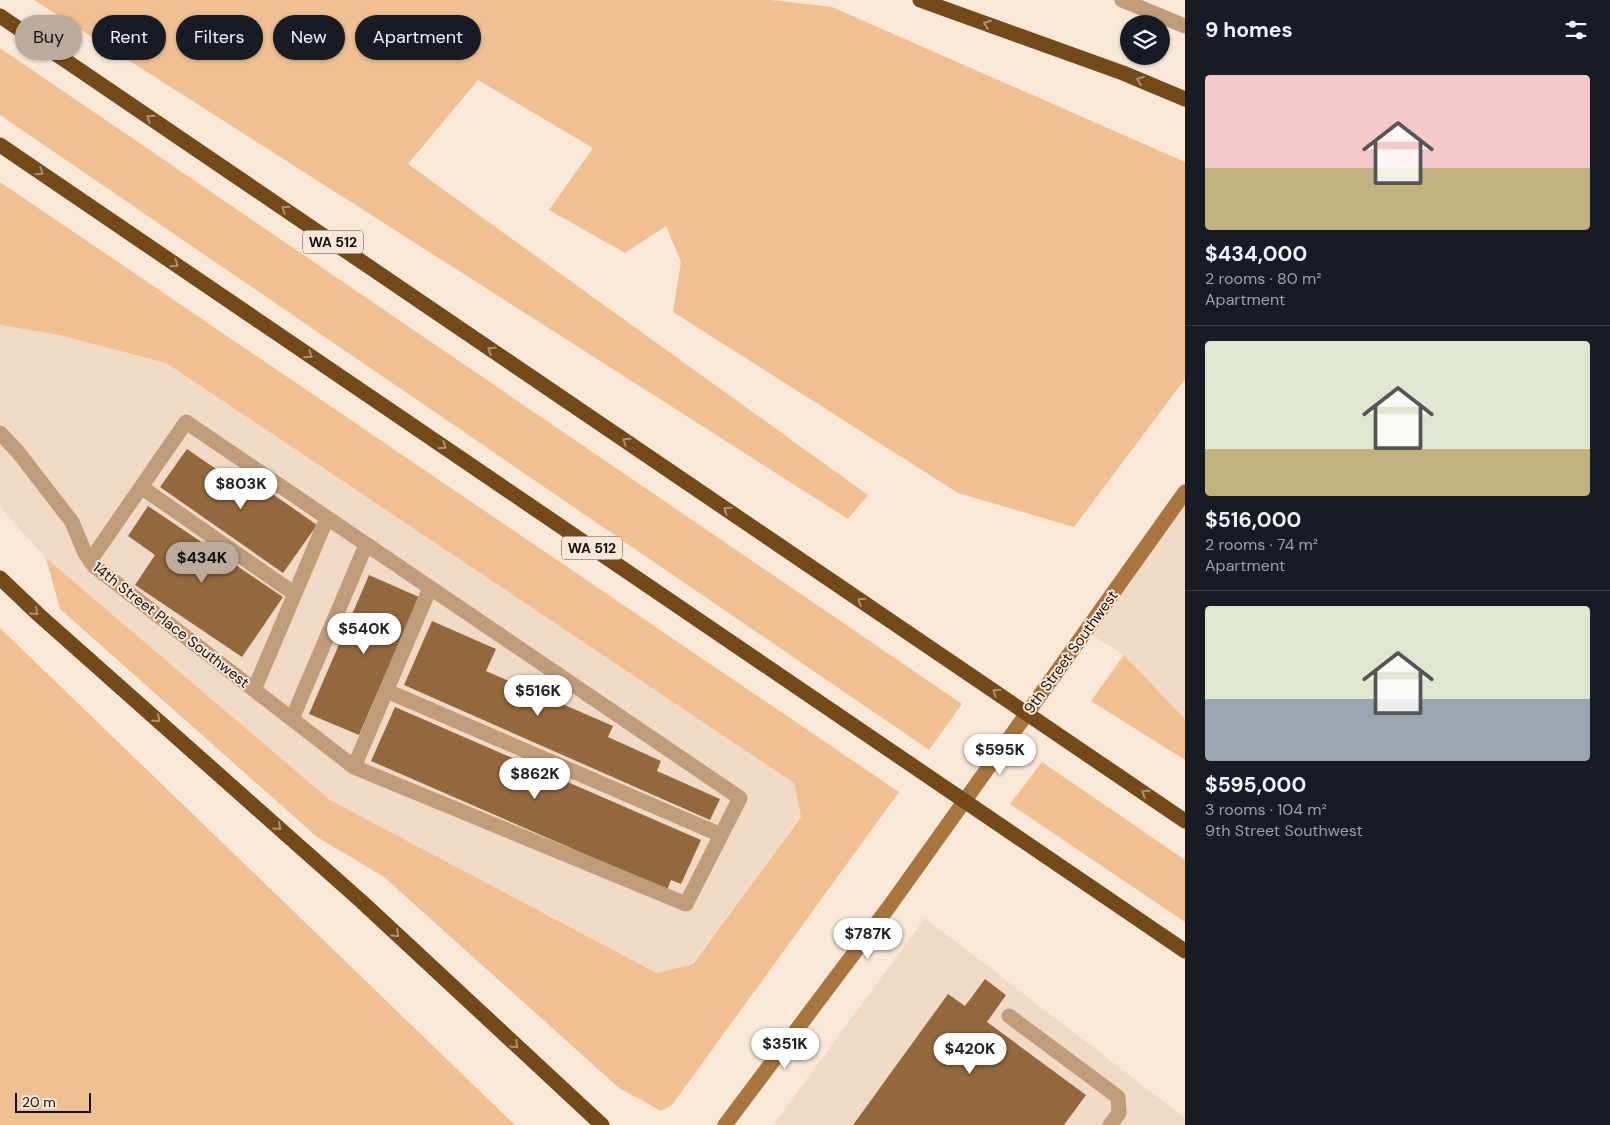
<!DOCTYPE html>
<html lang="en">
<head>
<meta charset="utf-8">
<style>
  :root { --surface:#171b24; --page:#242831; --text:#f1f3f6; --muted:#9ea1a6; --line:#363941; --accent:#bbab9c }
  body { margin:0; font-family:"DM Sans",sans-serif; background:var(--page); color:var(--text); height:100vh; display:flex; flex-direction:column; font-size:19px; white-space:nowrap }
  * { box-sizing:border-box; margin:0 }
  p { font-size:16px; color:var(--muted) }
  .icon { flex:none; width:28px; height:28px; fill:none; stroke:currentColor; stroke-width:2; stroke-linecap:round; stroke-linejoin:round }
  .map { position:relative; flex:1; overflow:hidden }
  .drawer { display:flex; flex-direction:column; background:var(--surface); width:425px }
  .drawer>* { flex:none }
  .banner { position:absolute; left:15px; top:15px; width:475px; height:45px; display:flex; gap:10px }
  .controls { position:absolute; left:1120px; top:15px; display:grid; gap:10px }
  .controls a { display:grid; place-items:center; width:50px; height:50px; border-radius:50%; background:var(--surface); box-shadow:0 1px 4px #0004; font-size:25px }
  .scale { position:absolute; left:15px; bottom:12px; width:76px; box-sizing:border-box; padding-left:5px; border:2px solid #140e09; border-top:0; font-size:14px; line-height:18px; white-space:nowrap; color:#140e09; -webkit-text-stroke:4px #f9e8d8; paint-order:stroke }
  .price { position:absolute; translate:-50% -42px; padding:0 11px; border-radius:18px; background:#fff; color:#222; font-size:16px; line-height:32px; filter:drop-shadow(0 1px 2px #0008) }
  .price::after { content:''; position:absolute; left:50%; top:30px; width:15px; height:11px; margin-left:-8px; background:inherit; clip-path:polygon(0 0,100% 0,50% 100%) }
  .price.current { background:var(--accent); color:#111 }
  ul { padding:0; list-style:none }
  li { display:grid; align-content:center; gap:10px; height:265px; padding:0 20px }
  li+li { border-top:1px solid var(--line) }
  li span { display:grid; place-items:center; height:155px; border-radius:5px; color:#555 }
  li>.icon { margin-inline-start:auto }
  span .icon { width:90px; height:90px; fill:#fffc; stroke-width:1 }
  li b { font-size:21px }
  h2 { display:flex; justify-content:space-between; align-items:center; height:60px; padding:0 20px; font-size:21px }
  .pill { padding:0 18px; border-radius:22px; background:var(--surface); box-shadow:0 1px 4px #0004; font-size:18px; line-height:45px }
  .pill.current { background:var(--accent); color:#111 }
  main { display:flex; flex:1; min-height:0 }
  .map>svg:first-child { display:block }
</style>
</head>
<body>
<main>
<div class="map">
<svg width="1185" height="1125" viewBox="0 0 1185 1125">
  <rect width="100%" height="100%" fill="#f9e8d8"/>
  <path fill="#f1dac5" d="M 0,325 L 59,335 L 166,363 L 794,783 L 801,816 L 692,964 L 658,973 L 330,800 L 46,558 L 0,507 Z
    M 1185,492 L 1185,719 L 1124,655 L 1085,631 Z
    M 925,918 L 1185,1118 L 1185,1125 L 773,1125 Z"/>
  <path fill="#f0c092" d="M 34,0 L 771,0 L 832,7 L 1185,162 L 1185,379 L 1074,527 L 958,493 L 673,312 L 681,262 L 666,226 L 625,253 L 549,210 L 593,148 L 478,80 L 408,164 L 868,495 L 848,519 Z
    M 0,48 L 962,704 L 929,750 L 0,115 Z
    M 0,182 L 899,792 L 672,1105 L 661,1111 L 619,1088 L 384,877 L 317,837 L 60,609 L 46,558 L 330,800 L 657,973 L 693,964 L 801,817 L 794,783 L 166,363 L 59,335 L 0,325 Z
    M 0,628 L 515,1125 L 0,1125 Z
    M 1124,655 L 1185,719 L 1185,760 L 1091,701 Z
    M 1042,762 L 1185,860 L 1185,922 L 1010,804 Z"/>
  <path fill="#93683c" d="M 187,449 L 235,482 L 241,472 L 317,525 L 283,573 L 160,487 Z
    M 148,506 L 283,597 L 242,657 L 135,585 L 155,555 L 128,536 Z
    M 369,575 L 419,597 L 359,735 L 309,714 Z
    M 432,621 L 496,649 L 486,671 L 613,726 L 608,737 L 661,761 L 657,771 L 720,799 L 710,820 L 404,685 Z
    M 395,707 L 701,840 L 681,884 L 671,880 L 667,890 L 371,761 Z
    M 985,979 L 1006,995 L 987,1022 L 1086,1095 L 1064,1125 L 853,1125 L 948,994 L 965,1006 Z"/>
  <g fill="none" stroke-linecap="round" stroke-linejoin="round">
    <path stroke="#c09c7a" stroke-width="15" d="M 1122,0 L 1185,26
      M 0,433 L 18,452 L 72,522 L 85,553 L 94,566 L 354,767 L 686,904 L 740,798 L 186,422 L 90,561
      M 141,487 L 295,594
      M 254,690 L 327,518
      M 387,691 L 721,835
      M 292,719 L 366,545
      M 354,767 L 430,588
      M 1009,1016 L 1118,1097 L 1119,1113 L 1110,1125"/>
    <path stroke="#a9753f" stroke-width="15" d="M 725,1125 L 891,904 L 1185,492"/>
    <path stroke="#744919" stroke-width="15" d="M 920,0 L 1123,73 L 1185,99
      M 0,16 L 1185,821
      M 0,145 L 1185,951
      M 0,578 L 39,615 L 361,901 L 602,1125"/>
  </g>
  <defs><path id="oneway-chevron" d="M-2-3.5L2.5 0L-2 3.5" fill="none" stroke-width="1.6" stroke-linecap="round" stroke-linejoin="round" transform="scale(1.25)"/></defs>
  <g stroke="#b0916f">
    <use href="#oneway-chevron" transform="translate(987 24) rotate(-160)"/>
    <use href="#oneway-chevron" transform="translate(1140 80) rotate(-158)"/>
    <use href="#oneway-chevron" transform="translate(150 118) rotate(-146)"/>
    <use href="#oneway-chevron" transform="translate(40 172) rotate(34)"/>
    <use href="#oneway-chevron" transform="translate(285 209) rotate(-146)"/>
    <use href="#oneway-chevron" transform="translate(175 264) rotate(34)"/>
    <use href="#oneway-chevron" transform="translate(491 350) rotate(-146)"/>
    <use href="#oneway-chevron" transform="translate(309 355) rotate(34)"/>
    <use href="#oneway-chevron" transform="translate(626 441) rotate(-146)"/>
    <use href="#oneway-chevron" transform="translate(443 446) rotate(34)"/>
    <use href="#oneway-chevron" transform="translate(727 510) rotate(-146)"/>
    <use href="#oneway-chevron" transform="translate(861 601) rotate(-146)"/>
    <use href="#oneway-chevron" transform="translate(35 612) rotate(42)"/>
    <use href="#oneway-chevron" transform="translate(996 692) rotate(-146)"/>
    <use href="#oneway-chevron" transform="translate(157 719) rotate(41)"/>
    <use href="#oneway-chevron" transform="translate(1145 793) rotate(-146)"/>
    <use href="#oneway-chevron" transform="translate(278 827) rotate(42)"/>
    <use href="#oneway-chevron" transform="translate(396 934) rotate(43)"/>
    <use href="#oneway-chevron" transform="translate(515 1045) rotate(43)"/>
  </g>
  <g text-anchor="middle" stroke-width="4" stroke-linejoin="round" paint-order="stroke">
    <g fill="#f9e8d8" stroke="#594f47" stroke-width="1">
      <rect x="303" y="230.5" width="60" height="23" rx="4"/>
      <rect x="562" y="536.5" width="60" height="23" rx="4"/>
    </g>
    <g font-size="14" font-weight="bold" fill="#140e09">
      <text x="333" y="247">WA 512</text>
      <text x="592" y="553">WA 512</text>
    </g>
    <g font-size="15" fill="#140e09" stroke="#f9e8d8">
      <text transform="translate(171 625) rotate(38)" y="5">14th Street Place Southwest</text>
      <text transform="translate(1071 652) rotate(-54)" y="5">9th Street Southwest</text>
    </g>
  </g>
</svg>
<div class="controls">
<a><svg class="icon" aria-label="layers" viewBox="0 0 24 24"><path d="M12 4l9 5-9 5-9-5zM3 14l9 5 9-5"/></svg></a>
</div>
<div class="scale">20 m</div>
<b class="price" style="left:241px;top:510px">$803K</b>
<b class="price current" style="left:202px;top:584px">$434K</b>
<b class="price" style="left:364px;top:655px">$540K</b>
<b class="price" style="left:538px;top:717px">$516K</b>
<b class="price" style="left:1000px;top:776px">$595K</b>
<b class="price" style="left:535px;top:800px">$862K</b>
<b class="price" style="left:868px;top:960px">$787K</b>
<b class="price" style="left:785px;top:1070px">$351K</b>
<b class="price" style="left:970px;top:1075px">$420K</b>
<div class="banner">
<a class="pill current">Buy</a>
<a class="pill">Rent</a>
<a class="pill">Filters</a>
<a class="pill">New</a>
<a class="pill">Apartment</a>
</div>
</div>
<section class="drawer">
<h2>9 homes<svg class="icon" aria-label="filters" viewBox="0 0 24 24"><path d="M4 7h16M4 17h16"/><circle cx="9" cy="7" r="2"/><circle cx="15" cy="17" r="2"/></svg></h2>
<ul>
<li><span style="background:linear-gradient(#f6c9c9 60%,#c2b280 0)"><svg class="icon" aria-label="home" viewBox="0 0 24 24"><path d="M3 11l9-7 9 7M6 9v11h12V9"/></svg></span><div><b>$434,000</b><p>2 rooms · 80 m²</p><p>Apartment</p></div></li>
<li><span style="background:linear-gradient(#dfe7d0 70%,#c2b280 0)"><svg class="icon" aria-label="home" viewBox="0 0 24 24"><path d="M3 11l9-7 9 7M6 9v11h12V9"/></svg></span><div><b>$516,000</b><p>2 rooms · 74 m²</p><p>Apartment</p></div></li>
<li><span style="background:linear-gradient(#dfe7d0 60%,#9aa5b1 0)"><svg class="icon" aria-label="home" viewBox="0 0 24 24"><path d="M3 11l9-7 9 7M6 9v11h12V9"/></svg></span><div><b>$595,000</b><p>3 rooms · 104 m²</p><p>9th Street Southwest</p></div></li>
</ul>
</section>
</main>
</body>
</html>
